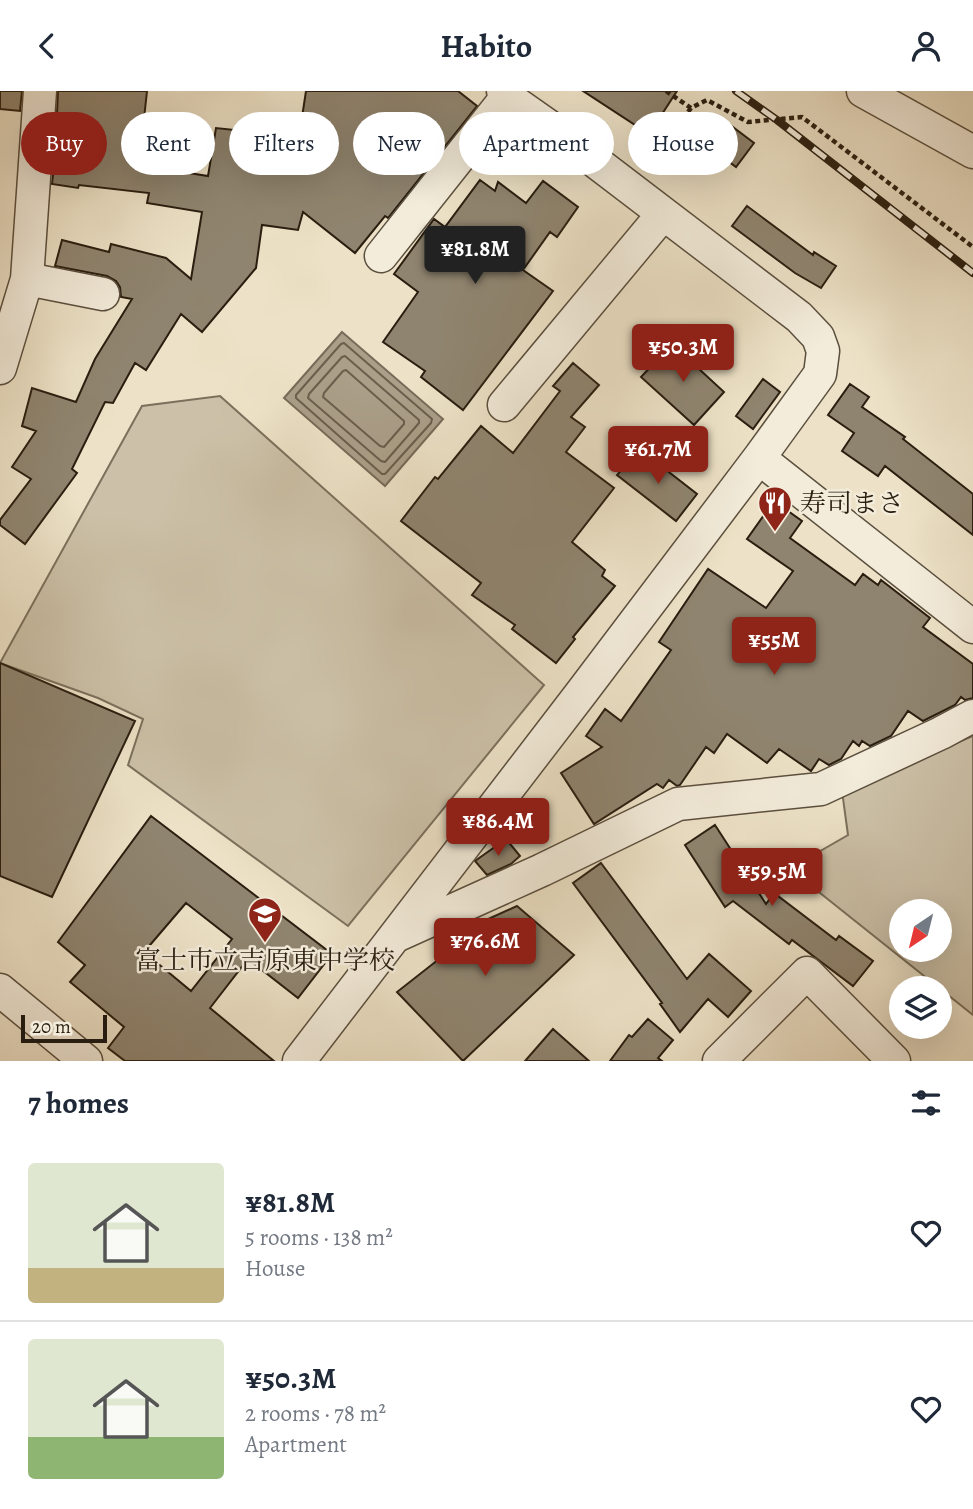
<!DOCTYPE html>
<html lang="en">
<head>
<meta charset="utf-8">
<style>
  :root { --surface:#fff; --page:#f6f6f7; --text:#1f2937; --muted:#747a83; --line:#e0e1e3; --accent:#8f2418 }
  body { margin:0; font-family:Alegreya,"Noto Serif JP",serif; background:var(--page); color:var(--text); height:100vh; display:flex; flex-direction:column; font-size:26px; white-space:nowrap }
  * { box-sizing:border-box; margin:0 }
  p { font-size:23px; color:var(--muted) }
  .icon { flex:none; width:38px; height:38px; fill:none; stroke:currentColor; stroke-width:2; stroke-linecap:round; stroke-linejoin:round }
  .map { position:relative; height:970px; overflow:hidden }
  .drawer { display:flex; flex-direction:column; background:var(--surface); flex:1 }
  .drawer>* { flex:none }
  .guide { position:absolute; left:21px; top:21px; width:931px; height:63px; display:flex; gap:14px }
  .needle { width:46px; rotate:215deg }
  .controls { position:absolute; left:889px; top:808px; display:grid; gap:14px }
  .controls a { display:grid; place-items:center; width:63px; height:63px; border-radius:50%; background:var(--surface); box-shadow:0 7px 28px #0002; font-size:35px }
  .scale { position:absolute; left:21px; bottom:18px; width:86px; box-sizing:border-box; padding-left:7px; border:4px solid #2a1e10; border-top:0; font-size:19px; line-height:24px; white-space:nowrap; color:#2a1e10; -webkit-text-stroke:5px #f3ecdb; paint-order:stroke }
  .price { position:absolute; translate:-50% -60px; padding:0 16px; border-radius:7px; background:var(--accent); color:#fff; font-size:23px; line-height:46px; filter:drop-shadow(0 2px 4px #0008) }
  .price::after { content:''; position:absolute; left:50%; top:42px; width:21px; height:16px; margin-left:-10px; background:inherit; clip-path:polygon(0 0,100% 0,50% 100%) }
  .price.active { background:#222; color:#fff }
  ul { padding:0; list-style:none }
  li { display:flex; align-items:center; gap:21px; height:175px; padding:0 28px }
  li+li { border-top:2px solid var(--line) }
  li span { display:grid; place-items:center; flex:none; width:196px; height:140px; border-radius:7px; color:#555 }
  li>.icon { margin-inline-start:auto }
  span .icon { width:84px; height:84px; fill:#fffc; stroke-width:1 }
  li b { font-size:30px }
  h2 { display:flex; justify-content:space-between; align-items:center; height:84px; padding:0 28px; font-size:30px }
  .pill { padding:0 24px; border-radius:32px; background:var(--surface); box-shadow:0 7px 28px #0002; font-size:24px; line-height:63px }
  .pill.active { background:var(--accent); color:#fff }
  header { display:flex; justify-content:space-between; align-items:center; height:91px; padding:0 28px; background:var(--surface); font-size:32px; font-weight:600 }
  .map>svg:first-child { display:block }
</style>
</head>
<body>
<header><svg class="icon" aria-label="back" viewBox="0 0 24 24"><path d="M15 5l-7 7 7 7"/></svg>Habito<svg class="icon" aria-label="person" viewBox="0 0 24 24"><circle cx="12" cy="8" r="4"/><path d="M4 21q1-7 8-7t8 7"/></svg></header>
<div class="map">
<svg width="973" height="970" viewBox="0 0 973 970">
  <rect width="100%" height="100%" fill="#ede2c7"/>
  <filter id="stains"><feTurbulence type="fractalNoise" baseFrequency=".00286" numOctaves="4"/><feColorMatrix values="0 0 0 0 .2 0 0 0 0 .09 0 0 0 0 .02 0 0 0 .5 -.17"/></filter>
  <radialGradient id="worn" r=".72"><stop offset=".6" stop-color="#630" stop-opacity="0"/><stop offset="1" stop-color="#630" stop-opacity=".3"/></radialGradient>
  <path fill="#ccc1a8" stroke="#7b705c" stroke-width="2" fill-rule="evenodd" d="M 220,305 L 544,594 L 348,835 L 128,674 L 143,628 L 98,607 L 0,572 L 142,315 Z
    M 973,645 L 973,924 L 805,790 L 803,770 L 848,744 L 842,700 ZM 901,821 L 940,821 L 940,859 L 901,859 Z"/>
  <path fill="#ab9f89" stroke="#776b59" stroke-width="2" d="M 342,241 L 443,328 L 385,395 L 284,307 Z"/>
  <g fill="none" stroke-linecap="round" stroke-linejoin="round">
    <path stroke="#6a5e4c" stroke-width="2" d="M 344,252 L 432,328 L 431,332 L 385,383 L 382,383 L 296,307 L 296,304 L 341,253 Z
      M 345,265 L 419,329 L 419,332 L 385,371 L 381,370 L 308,307 L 309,303 L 342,266 Z
      M 346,279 L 404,330 L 404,333 L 384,356 L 380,355 L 323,306 L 324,302 L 343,280 Z"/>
  </g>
  <path fill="#8f846f" stroke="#2a1e10" stroke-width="2" fill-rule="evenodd" d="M 0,0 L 22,0 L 20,20 L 0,18 Z
    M 58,0 L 147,0 L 139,74 L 208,85 L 216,37 L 299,46 L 306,0 L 458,0 L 477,15 L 388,127 L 385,125 L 355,162 L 303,121 L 298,139 L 262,134 L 256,177 L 202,241 L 181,223 L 146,279 L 135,272 L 113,312 L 105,311 L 72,378 L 77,382 L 25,453 L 0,434 L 0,429 L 31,388 L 12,376 L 36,340 L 22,335 L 32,297 L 76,311 L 95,268 L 132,208 L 121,206 L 120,196 L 116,190 L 107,185 L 55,175 L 62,149 L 109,161 L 111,153 L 166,167 L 191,188 L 202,121 L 147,112 L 149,102 L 79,94 L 78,97 L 52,93 L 56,59 L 79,25 L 57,23 Z
    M 583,0 L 677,0 L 649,43 Z
    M 721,27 L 754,52 L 736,76 L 703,51 Z
    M 480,89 L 495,100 L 498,91 L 526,112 L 543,90 L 578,116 L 557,146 L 550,141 L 523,179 L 553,200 L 463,319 L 421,286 L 425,280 L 383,251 L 418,201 L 394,183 L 434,128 L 445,136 Z
    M 747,115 L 813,164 L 814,161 L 836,175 L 821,197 L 795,182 L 732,135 Z
    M 672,253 L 724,301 L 694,334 L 641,286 Z
    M 573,272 L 599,294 L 571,326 L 585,336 L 566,361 L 614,397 L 572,451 L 605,479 L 602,485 L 615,495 L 573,546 L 575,548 L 556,572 L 512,538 L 515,534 L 472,504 L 481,492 L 401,430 L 435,386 L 438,388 L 481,335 L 513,362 L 560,300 L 553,295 Z
    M 763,288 L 780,301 L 753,338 L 736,325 Z
    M 850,293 L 869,306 L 862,316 L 905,346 L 903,348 L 973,403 L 973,444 L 885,375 L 878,385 L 842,360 L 854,342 L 828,324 Z
    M 647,364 L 697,403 L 676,430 L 617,384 L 632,366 L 641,372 Z
    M 774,410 L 802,430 L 790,447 L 855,494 L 863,483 L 878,494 L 881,489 L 930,527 L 923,536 L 973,573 L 973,607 L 965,609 L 961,606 L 955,614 L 923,630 L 908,620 L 891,645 L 870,655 L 862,650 L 859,655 L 853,650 L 841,668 L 829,674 L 819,668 L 811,680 L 779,658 L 767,672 L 727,643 L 714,662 L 706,656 L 680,694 L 677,695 L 669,689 L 663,697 L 657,693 L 594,733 L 561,682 L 602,656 L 586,645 L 605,618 L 621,630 L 671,559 L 659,551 L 708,478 L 766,517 L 793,480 L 747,448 Z
    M 0,572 L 135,630 L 52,806 L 0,785 Z
    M 151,725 L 332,863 L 298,907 L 248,868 L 210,917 L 274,970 L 125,970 L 108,957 L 124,936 L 70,891 L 85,874 L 58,851 ZM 186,812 L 232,848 L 191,900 L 144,861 Z
    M 715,734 L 766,813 L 774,802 L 836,849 L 839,845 L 873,870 L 853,895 L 792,849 L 789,853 L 733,810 L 725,816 L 685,754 Z
    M 506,748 L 520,765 L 511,773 L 487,784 L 475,770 Z
    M 601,772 L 687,888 L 709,863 L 751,900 L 728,926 L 708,908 L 680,941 L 660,913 L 662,912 L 573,792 Z
    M 517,815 L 574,864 L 463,970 L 397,901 L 448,861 L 444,848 Z
    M 648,928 L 673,949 L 658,967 L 662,970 L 610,970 L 629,944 L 632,946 Z
    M 553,938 L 589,970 L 525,970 Z"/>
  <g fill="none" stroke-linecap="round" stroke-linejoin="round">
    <g stroke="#5b4f3e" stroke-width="35">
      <path id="street" d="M 863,0 L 973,61
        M 381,165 L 507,6
        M 27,188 L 103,203
        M 0,277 L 27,188 L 40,0
        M 504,314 L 663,123
        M 759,367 L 973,536
        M 398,844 L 542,779 L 678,713 L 821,698 L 941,642 L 973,625
        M 0,899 L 86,970
        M 299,970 L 582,601 L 759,367 L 820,283 L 823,260 L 818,246 L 799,226 L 550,36 L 507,6 L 503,0
        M 719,970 L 807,882 L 894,970"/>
    </g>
    <path stroke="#2a1e10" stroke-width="4.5" stroke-dasharray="5 3.5" stroke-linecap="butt" d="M 666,0 L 691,17
      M 647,75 L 691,17 L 707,9 L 748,31 L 802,26 L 973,156"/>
    <use href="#street" stroke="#f3ecdb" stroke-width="32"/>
    <g stroke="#2a1e10" stroke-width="8">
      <path id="rail" d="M 736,0 L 777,29 L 973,182"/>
    </g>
    <use href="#rail" stroke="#f3ecdb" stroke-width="5" stroke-dasharray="16" stroke-linecap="butt"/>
  </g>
  <defs>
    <g id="restaurant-pin" transform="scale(1.75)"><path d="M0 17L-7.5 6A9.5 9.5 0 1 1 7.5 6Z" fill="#8f2418" stroke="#f3ecdb"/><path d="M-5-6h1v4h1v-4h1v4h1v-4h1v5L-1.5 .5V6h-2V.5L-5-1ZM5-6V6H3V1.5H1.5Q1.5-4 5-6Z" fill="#fff"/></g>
    <g id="school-pin" transform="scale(1.75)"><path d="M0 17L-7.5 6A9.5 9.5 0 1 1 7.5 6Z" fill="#8f2418" stroke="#f3ecdb"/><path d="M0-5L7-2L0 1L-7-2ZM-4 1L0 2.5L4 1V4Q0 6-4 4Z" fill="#fff"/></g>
  </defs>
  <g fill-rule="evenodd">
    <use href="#restaurant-pin" x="775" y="412"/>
    <use href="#school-pin" x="265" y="823"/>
  </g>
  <g text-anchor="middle" stroke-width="5" stroke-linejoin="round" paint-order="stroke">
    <g font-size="26" fill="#2a1e10" stroke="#f3ecdb" text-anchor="start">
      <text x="800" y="421">寿司まさ</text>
      <text x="265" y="878" text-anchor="middle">富士市立吉原東中学校</text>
    </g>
  </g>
  <rect width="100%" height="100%" filter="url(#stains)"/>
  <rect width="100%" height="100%" fill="url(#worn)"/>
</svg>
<div class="controls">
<a><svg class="needle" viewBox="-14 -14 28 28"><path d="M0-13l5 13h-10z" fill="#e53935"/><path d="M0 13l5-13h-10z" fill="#747a83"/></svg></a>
<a><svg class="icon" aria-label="layers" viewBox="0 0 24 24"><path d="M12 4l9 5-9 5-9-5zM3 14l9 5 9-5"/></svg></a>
</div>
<div class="scale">20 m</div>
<b class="price active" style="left:475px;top:195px">¥81.8M</b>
<b class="price" style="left:683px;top:293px">¥50.3M</b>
<b class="price" style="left:658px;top:395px">¥61.7M</b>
<b class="price" style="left:774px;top:586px">¥55M</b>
<b class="price" style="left:498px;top:767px">¥86.4M</b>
<b class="price" style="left:772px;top:817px">¥59.5M</b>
<b class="price" style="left:485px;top:887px">¥76.6M</b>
<div class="guide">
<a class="pill active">Buy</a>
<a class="pill">Rent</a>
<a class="pill">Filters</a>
<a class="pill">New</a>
<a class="pill">Apartment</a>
<a class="pill">House</a>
</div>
</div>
<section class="drawer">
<h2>7 homes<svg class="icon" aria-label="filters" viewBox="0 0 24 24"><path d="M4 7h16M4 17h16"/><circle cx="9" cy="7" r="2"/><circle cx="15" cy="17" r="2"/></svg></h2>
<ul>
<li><span style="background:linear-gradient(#dfe7d0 75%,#c2b280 0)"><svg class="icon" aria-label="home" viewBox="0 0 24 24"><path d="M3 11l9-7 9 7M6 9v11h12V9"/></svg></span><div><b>¥81.8M</b><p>5 rooms · 138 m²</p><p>House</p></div><svg class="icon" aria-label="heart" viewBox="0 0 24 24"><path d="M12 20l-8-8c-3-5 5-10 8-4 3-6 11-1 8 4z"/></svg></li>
<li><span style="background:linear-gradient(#dfe7d0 70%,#8fb573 0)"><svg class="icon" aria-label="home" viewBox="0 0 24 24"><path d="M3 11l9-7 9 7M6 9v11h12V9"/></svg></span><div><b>¥50.3M</b><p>2 rooms · 78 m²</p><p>Apartment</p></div><svg class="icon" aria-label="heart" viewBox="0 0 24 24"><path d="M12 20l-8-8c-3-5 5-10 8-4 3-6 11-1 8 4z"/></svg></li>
</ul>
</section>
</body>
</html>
